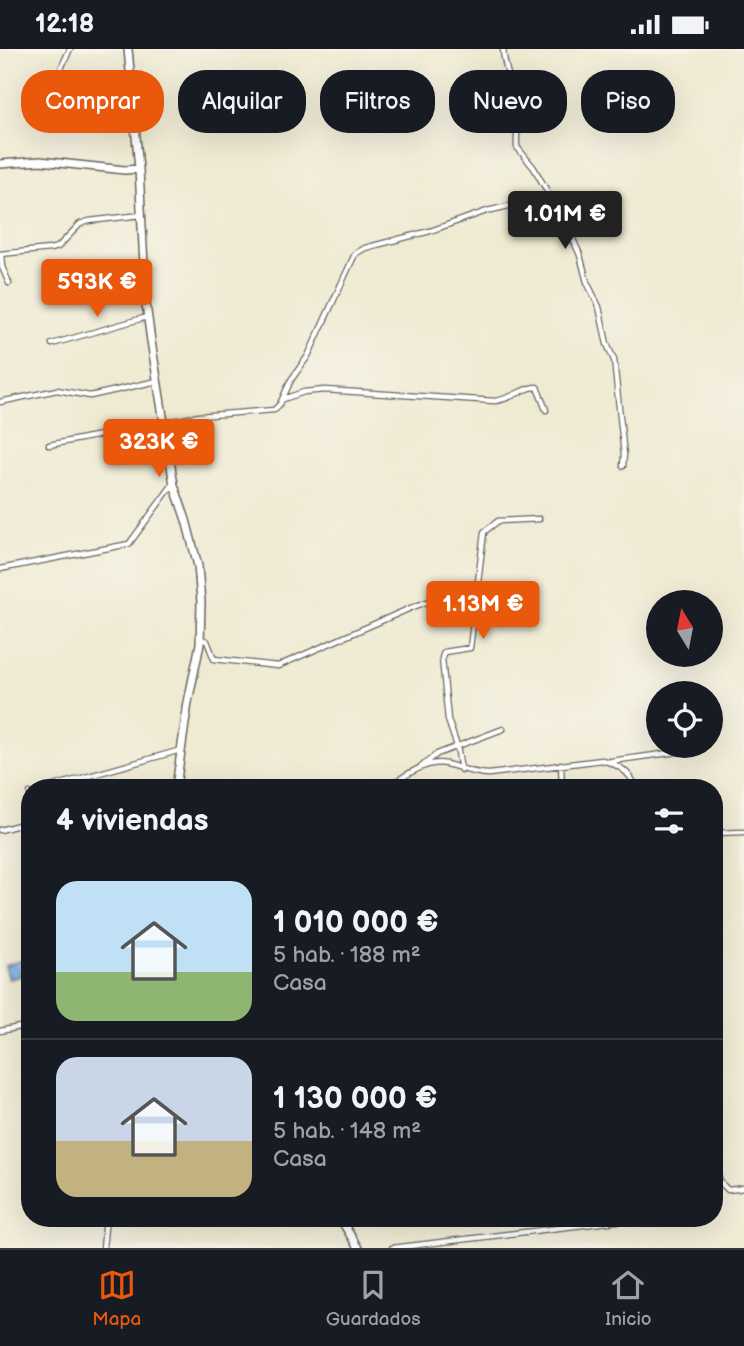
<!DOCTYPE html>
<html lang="es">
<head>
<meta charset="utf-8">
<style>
  :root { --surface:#171b24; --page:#242831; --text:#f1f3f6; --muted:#9ea1a6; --line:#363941; --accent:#ea580c }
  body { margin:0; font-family:"Balsamiq Sans",sans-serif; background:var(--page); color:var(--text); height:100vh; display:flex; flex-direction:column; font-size:26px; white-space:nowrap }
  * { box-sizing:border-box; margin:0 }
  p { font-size:23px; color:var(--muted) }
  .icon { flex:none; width:38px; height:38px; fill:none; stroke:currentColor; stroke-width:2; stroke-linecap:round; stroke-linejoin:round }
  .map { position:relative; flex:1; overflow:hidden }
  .details { position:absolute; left:21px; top:730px; width:702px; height:448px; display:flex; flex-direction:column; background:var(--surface); border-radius:28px; box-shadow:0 7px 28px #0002 }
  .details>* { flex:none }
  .hud { position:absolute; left:21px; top:21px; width:704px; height:63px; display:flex; gap:14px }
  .needle { width:46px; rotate:350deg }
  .tools { position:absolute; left:646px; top:541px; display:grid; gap:14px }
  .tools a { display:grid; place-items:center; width:77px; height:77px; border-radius:50%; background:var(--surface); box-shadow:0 7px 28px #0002; font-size:35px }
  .price { position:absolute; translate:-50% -60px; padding:0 16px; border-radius:7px; background:var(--accent); color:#fff; font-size:23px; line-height:46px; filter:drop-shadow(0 2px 4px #0008) }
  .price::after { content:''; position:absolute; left:50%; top:42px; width:21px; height:16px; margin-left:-10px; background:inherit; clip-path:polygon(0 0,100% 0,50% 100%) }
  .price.selected { background:#222; color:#fff }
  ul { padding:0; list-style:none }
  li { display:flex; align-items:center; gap:21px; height:175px; padding:0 35px }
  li+li { border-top:2px solid var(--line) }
  li span { display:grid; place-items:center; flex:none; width:196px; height:140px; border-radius:21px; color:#555 }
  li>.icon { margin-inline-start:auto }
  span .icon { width:84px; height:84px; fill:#fffc; stroke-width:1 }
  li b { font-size:30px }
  h2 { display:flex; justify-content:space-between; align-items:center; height:84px; padding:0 35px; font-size:30px }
  .chip { padding:0 24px; border-radius:28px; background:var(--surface); box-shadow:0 7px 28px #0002; font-size:24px; line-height:63px }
  .chip.selected { background:var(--accent); color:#fff }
  .status { display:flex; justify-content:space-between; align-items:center; height:49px; padding:0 35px; background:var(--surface); direction:ltr }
  .status svg { height:19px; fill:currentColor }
  .tabs { display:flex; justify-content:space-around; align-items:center; height:98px; border-top:2px solid var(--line); background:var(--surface); font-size:19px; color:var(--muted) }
  .tabs a { display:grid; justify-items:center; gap:4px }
  .tabs .selected { color:var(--accent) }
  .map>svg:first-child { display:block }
</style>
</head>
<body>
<div class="status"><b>12:18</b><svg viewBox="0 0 49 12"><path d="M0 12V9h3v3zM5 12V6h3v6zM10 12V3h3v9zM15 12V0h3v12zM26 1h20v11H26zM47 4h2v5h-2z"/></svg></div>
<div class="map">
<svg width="744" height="1199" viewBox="0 0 744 1199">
  <defs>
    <pattern id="water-waves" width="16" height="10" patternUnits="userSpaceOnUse" patternTransform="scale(1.75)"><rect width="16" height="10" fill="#7fb2ec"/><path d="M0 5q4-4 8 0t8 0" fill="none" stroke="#6d98ca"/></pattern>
  </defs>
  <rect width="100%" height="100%" fill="#f7f3e8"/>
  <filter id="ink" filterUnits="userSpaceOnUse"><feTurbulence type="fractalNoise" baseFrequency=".0143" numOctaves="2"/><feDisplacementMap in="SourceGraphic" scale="14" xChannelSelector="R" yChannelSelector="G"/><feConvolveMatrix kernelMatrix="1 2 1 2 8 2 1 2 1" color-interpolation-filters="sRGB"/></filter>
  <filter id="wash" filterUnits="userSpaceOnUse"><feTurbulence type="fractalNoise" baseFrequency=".00686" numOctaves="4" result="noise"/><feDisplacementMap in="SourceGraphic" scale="28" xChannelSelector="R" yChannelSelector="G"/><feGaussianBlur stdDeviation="1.57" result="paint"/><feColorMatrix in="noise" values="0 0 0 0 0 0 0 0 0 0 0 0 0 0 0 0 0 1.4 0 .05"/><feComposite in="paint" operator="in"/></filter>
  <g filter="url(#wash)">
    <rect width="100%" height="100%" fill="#efead2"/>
    <path fill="url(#water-waves)" stroke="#4e6784" stroke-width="2" d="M 30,909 L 30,924 L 9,930 L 5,917 Z"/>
  </g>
  <g filter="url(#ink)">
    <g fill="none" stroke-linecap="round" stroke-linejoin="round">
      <g stroke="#66645c" stroke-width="7">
        <path id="minor" d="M 503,0 C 504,21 514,39 517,59 C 519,73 516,85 517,98 L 534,119 L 567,177 L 580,206 L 587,233 L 599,258 L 607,295 L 614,311 L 624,406 L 623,417
          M 45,34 L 53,34 L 56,30 L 70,0
          M 0,205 L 50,200 L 58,198 L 80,175 L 89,172 L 141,166
          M 1,205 L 2,218 L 9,234
          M 52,295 L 147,268
          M 283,350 L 304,343 L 325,341 L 495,352 C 513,350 525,337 537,338 L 546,361
          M 0,353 L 57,341 L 90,347 L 157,332
          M 49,396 L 199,367 L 274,361 L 280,355 L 291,331 L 308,307 L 355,205 L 365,199 L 430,182 L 487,162 L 548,148
          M 0,520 L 129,495 L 173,435
          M 200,590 L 207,592 L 214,610 L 278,617 L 413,558 L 435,550 L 461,549
          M 611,712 L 692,701 L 694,696
          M 561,715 L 562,738
          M 421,718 L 437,705 L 503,680
          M 461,721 L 457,697 L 448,671 L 442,609 L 444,603 L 470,599 L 484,483 L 498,472 L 539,470
          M 50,738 L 181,701
          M 386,738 C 403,729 426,710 446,715 C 464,719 468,724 489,725 L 602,711 C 618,715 630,723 636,738
          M 30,744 L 30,746
          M 0,781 L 30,773
          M 714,784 L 744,783
          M 0,982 L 30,976
          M 714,1118 L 721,1134 L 728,1141 L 744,1139
          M 103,1199 L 106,1169
          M 392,1199 L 642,1169"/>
      </g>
      <g stroke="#66645c" stroke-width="10">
        <path id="secondary" d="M 128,0 L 139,120 L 146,255 L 151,292 L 174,436 L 186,471 L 198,517 L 201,553 L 200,595 L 188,653 L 176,738
          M 0,115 L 40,112 L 125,121 L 139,120
          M 340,1169 L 358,1199"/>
      </g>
      <use href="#minor" stroke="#fff" stroke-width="4.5"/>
      <use href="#secondary" stroke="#fff" stroke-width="7"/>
    </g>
  </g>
</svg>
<div class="tools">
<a><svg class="needle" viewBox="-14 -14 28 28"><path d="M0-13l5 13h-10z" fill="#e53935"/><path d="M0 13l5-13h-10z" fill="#9ea1a6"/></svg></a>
<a><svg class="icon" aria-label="locate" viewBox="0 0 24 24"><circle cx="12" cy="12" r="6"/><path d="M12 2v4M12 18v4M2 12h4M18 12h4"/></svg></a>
</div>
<b class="price selected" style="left:565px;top:202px">1.01M €</b>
<b class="price" style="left:97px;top:270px">593K €</b>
<b class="price" style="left:159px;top:430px">323K €</b>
<b class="price" style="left:483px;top:592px">1.13M €</b>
<div class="hud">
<a class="chip selected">Comprar</a>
<a class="chip">Alquilar</a>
<a class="chip">Filtros</a>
<a class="chip">Nuevo</a>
<a class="chip">Piso</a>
</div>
<section class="details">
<h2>4 viviendas<svg class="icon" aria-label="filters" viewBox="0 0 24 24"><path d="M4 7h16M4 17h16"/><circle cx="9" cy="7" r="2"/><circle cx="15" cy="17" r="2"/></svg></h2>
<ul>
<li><span style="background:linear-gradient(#bfe0f5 65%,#8fb573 0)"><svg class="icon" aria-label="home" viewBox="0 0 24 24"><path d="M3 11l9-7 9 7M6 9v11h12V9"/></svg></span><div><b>1 010 000 €</b><p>5 hab. · 188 m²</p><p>Casa</p></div></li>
<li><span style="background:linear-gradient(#c9d6e8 60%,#c2b280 0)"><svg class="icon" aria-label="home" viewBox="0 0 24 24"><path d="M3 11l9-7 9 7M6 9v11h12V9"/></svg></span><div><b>1 130 000 €</b><p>5 hab. · 148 m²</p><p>Casa</p></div></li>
</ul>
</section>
</div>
<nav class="tabs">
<a class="selected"><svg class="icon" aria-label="map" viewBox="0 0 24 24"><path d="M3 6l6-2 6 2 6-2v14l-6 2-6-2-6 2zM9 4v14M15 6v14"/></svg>Mapa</a>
<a><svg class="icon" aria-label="saved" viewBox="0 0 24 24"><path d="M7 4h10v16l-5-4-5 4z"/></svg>Guardados</a>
<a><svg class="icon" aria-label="home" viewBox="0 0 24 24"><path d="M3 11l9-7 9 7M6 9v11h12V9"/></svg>Inicio</a>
</nav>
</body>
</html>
